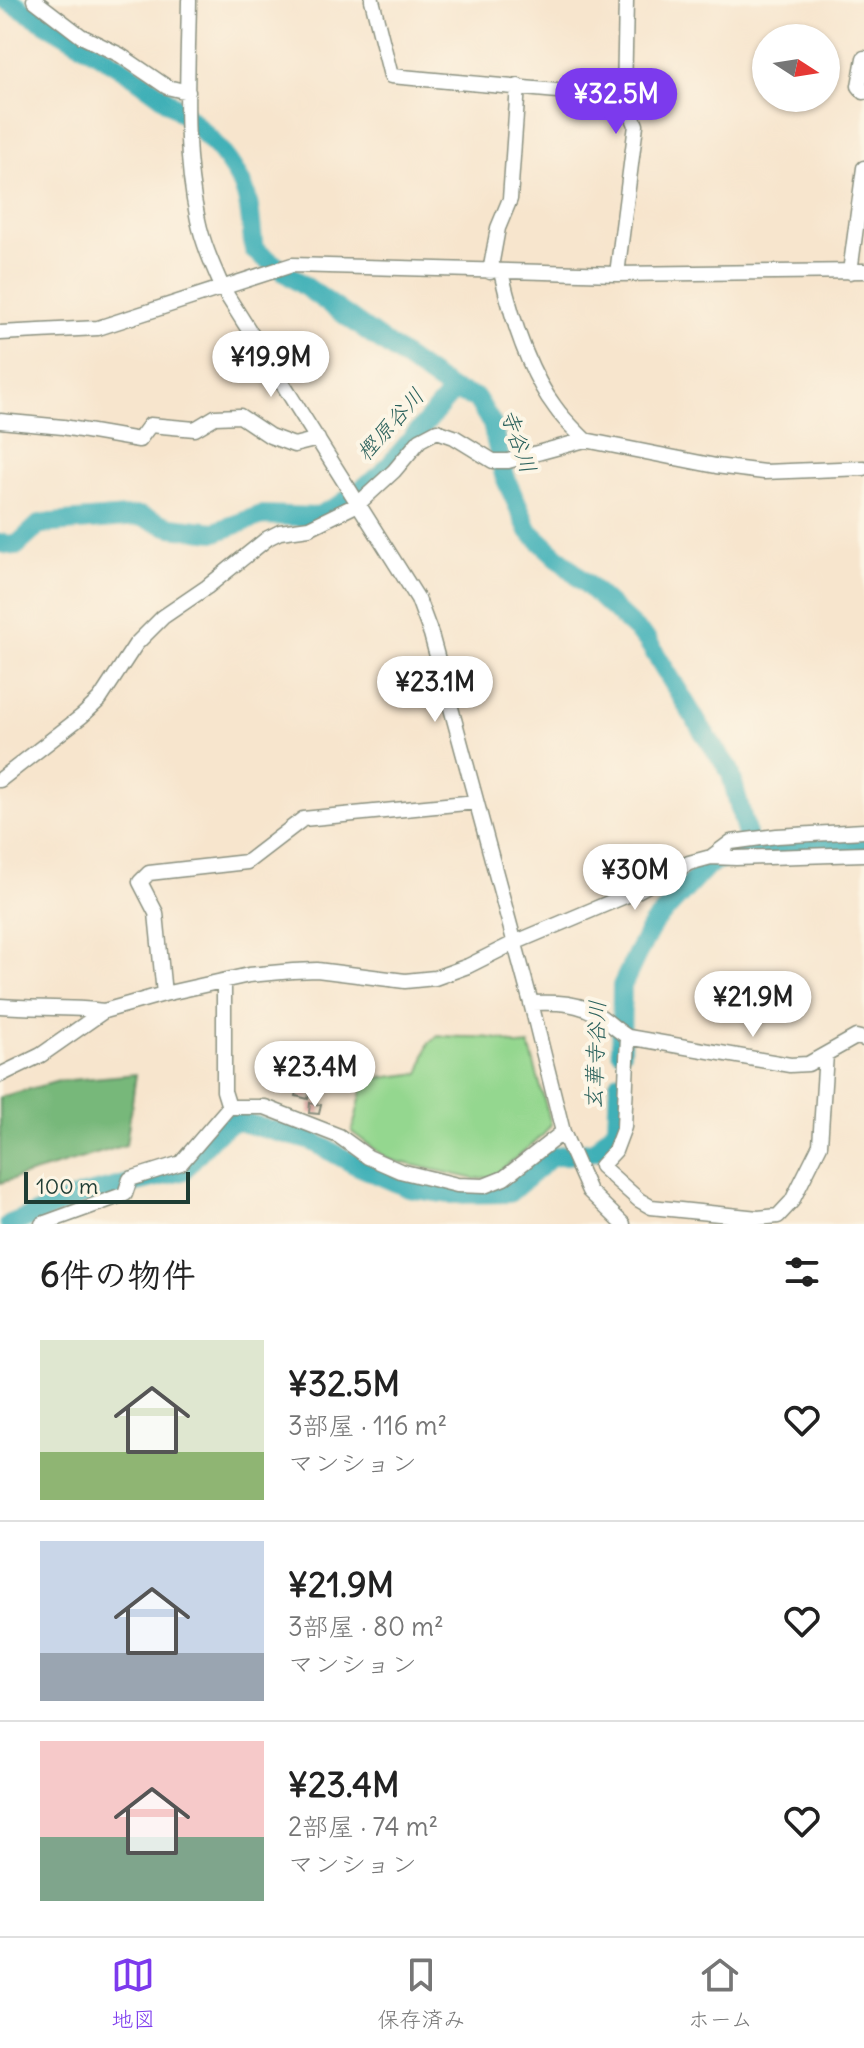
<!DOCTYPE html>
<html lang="ja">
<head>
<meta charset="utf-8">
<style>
  :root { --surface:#fff; --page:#f6f6f6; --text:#222; --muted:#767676; --line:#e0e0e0; --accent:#7c3aed }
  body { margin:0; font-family:Delius,"Klee One",sans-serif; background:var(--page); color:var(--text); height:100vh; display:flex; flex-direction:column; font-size:30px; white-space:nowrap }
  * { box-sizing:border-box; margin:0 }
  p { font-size:26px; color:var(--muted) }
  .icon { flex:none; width:44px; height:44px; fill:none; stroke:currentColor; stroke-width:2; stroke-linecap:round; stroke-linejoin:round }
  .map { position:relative; height:1224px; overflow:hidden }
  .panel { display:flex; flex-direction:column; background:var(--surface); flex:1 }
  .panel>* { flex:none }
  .needle { width:52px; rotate:102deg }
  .controls { position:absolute; left:752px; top:24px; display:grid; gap:16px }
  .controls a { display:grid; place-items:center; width:88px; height:88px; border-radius:50%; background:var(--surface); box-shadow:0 2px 6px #0004; font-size:40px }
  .scale { position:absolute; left:24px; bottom:20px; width:166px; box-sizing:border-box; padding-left:8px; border:4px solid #1f3d34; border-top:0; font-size:22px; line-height:28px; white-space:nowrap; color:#1f3d34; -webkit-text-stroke:6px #fcf5e5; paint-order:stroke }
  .price { position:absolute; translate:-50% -68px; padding:0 18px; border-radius:28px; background:#fff; color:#222; font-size:26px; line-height:52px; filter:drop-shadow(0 2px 4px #0008) }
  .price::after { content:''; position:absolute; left:50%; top:48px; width:24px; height:18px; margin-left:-12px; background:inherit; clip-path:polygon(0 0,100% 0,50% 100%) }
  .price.active { background:var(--accent); color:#fff }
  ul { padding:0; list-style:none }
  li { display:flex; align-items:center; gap:24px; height:200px; padding:0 40px }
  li+li { border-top:2px solid var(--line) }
  li span { display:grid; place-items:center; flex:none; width:224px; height:160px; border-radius:0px; color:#555 }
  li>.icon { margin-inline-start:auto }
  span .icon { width:96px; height:96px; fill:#fffc; stroke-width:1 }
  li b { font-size:34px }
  h2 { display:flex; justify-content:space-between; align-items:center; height:96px; padding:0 40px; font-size:34px }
  .dock { display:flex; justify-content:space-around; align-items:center; height:112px; border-top:2px solid var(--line); background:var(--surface); font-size:22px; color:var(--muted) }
  .dock a { display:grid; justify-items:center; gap:4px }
  .dock .active { color:var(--accent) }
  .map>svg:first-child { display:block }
</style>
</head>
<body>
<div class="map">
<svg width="864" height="1224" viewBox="0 0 864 1224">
  <rect width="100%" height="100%" fill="#fcf5e5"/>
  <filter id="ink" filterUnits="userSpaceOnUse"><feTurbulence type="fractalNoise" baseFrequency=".0125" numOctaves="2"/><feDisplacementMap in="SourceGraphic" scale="16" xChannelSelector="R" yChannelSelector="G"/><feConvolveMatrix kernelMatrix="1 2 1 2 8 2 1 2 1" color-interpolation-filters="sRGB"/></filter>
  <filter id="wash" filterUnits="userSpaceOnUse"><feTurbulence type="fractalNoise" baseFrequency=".006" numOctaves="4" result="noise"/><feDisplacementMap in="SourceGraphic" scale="32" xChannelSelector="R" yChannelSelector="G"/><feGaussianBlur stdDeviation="1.8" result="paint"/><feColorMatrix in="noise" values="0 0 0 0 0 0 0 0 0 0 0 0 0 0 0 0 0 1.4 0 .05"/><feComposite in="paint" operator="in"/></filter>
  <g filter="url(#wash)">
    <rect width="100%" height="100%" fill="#f7e5cd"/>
    <path fill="#94d78f" stroke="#5a8a62" stroke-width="2" d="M 438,1035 C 458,1039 479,1035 498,1039 C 512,1041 513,1048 529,1045 L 551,1124 L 543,1135 L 494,1176 L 475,1179 L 399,1162 L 388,1159 L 352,1132 L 364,1083 L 372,1079 L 420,1073 L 428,1044 Z"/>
    <path fill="#77b87a" stroke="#4b7a57" stroke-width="2" d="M 136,1074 L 126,1145 L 0,1183 L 0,1097 L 59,1081 Z"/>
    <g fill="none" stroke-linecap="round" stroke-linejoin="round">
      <path stroke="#3fb0b7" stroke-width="20" d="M 7,0 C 84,47 200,102 242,184 C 251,202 251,230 254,250 L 428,374 L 453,391 L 476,398 L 492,424 L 504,475 L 529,531 L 647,640 L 700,727 L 730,771 L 750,847
        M 0,543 L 16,546 L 40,524 L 139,516 L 171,527 L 215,532 L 262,515 L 316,517 L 340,505 L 382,474 L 453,391
        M 621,1051 L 622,986 L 637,954 L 653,924 L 708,865 L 750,847 L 832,847 L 864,844
        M 10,1224 L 80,1196 L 182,1171 L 213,1136 L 234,1120 L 312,1141 L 354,1164 L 409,1188 L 450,1194 L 509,1193 L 551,1157 L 595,1151 L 617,1128 L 619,1083"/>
    </g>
    <g id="blocks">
      <path fill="#e7a5a2" d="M 299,1084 L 311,1087 L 308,1099 L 296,1096 Z
        M 310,1103 L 321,1105 L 319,1114 L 309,1113 Z"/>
    </g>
  </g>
  <g filter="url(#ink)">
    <use href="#blocks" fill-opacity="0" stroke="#8b9180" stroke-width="2"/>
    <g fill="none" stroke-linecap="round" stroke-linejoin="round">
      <g stroke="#8b9180" stroke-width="17">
        <path id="minor" d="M 34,0 L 81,36 L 120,55 L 167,87 L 188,92
          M 189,0 C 188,72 182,149 198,220 C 203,244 213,266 223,289 L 418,599 L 431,634 L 531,1003 L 563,1132 L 589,1191 L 623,1224
          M 372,0 L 391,76 L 624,97
          M 864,58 L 859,86 L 864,92
          M 490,272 L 498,228 L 510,199 L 518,86
          M 501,272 C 511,315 528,371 555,407 C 563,419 575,430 585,440
          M 850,272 L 864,168
          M 617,274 L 636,125 L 624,97 L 626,0
          M 0,333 L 98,328 L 292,265 L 617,274 L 864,271
          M 0,421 L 63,427 L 139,440 L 150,425 L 195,429 L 215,417 L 240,416 L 270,436 L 294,445 L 318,439
          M 0,780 L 82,716 L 100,699 L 136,644 L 163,617 L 207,587 L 268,538 L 280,532 L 309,528 L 358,504 L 394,471 L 420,440 L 437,431 L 454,437 L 493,461 L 508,461 L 585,440 L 716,466 L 764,472 L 864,468
          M 711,857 L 736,858 L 864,854
          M 224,981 L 224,1091 L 229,1107 L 265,1107 L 339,1136 L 368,1157 L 400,1171 L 457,1185 L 484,1186 L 504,1178 L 563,1132
          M 164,994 L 156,913 L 140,882 L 149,873 L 247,862 L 303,819 L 476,802
          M 531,1003 C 557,1002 580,1002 601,1017 C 611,1024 618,1031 628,1037 L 790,1065 L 808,1064 L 856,1037 L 864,1039
          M 0,1006 C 35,1009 69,1006 104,1011
          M 628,1037 L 624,1127 L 615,1151 L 601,1166 L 639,1200 L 651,1207 L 758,1218 L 778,1216 L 792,1201 L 820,1145 L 826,1054
          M 0,1075 L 41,1055 L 104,1011 L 164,994 L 249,975 L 293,971 L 317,970 L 405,981 L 435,978 L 468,966 L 514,943 L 637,891 L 689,863 L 711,857 L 731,842 L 777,836 L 864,831
          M 42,1224 L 125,1194 L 130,1179 L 181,1163 L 229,1107"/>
      </g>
      <use href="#minor" stroke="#fff" stroke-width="14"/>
    </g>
  </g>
  <g text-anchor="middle" stroke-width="8" stroke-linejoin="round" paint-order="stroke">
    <g font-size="22" font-style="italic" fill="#29605b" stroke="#fcf5e5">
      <text transform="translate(390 424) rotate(-48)" y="8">樫原谷川</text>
      <text transform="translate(519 441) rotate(71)" y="8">寺谷川</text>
      <text transform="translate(595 1055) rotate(-88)" y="8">玄華寺谷川</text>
    </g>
  </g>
</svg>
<div class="controls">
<a><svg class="needle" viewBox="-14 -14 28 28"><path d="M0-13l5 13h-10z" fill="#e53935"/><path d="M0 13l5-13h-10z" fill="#767676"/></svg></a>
</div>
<div class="scale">100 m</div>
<b class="price active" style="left:616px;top:136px">¥32.5M</b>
<b class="price" style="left:271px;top:399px">¥19.9M</b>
<b class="price" style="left:435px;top:724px">¥23.1M</b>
<b class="price" style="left:635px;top:912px">¥30M</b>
<b class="price" style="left:753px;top:1039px">¥21.9M</b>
<b class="price" style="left:315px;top:1109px">¥23.4M</b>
</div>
<section class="panel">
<h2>6件の物件<svg class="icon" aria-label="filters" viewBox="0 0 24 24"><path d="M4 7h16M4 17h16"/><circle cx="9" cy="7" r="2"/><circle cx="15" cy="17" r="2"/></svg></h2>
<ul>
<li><span style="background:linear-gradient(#dfe7d0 70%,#8fb573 0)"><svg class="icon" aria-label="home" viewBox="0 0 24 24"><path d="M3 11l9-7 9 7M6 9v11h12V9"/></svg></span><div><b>¥32.5M</b><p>3部屋 · 116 m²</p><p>マンション</p></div><svg class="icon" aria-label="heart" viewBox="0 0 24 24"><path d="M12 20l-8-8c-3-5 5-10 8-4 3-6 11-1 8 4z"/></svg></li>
<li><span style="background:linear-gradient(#c9d6e8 70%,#9aa5b1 0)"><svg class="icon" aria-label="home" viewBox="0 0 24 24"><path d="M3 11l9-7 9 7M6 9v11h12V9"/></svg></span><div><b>¥21.9M</b><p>3部屋 · 80 m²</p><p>マンション</p></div><svg class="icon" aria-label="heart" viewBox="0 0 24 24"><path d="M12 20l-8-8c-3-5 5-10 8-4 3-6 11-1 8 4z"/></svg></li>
<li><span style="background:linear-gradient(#f6c9c9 60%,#7fa58c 0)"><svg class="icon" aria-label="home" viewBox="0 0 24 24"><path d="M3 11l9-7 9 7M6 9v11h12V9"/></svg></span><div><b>¥23.4M</b><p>2部屋 · 74 m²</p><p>マンション</p></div><svg class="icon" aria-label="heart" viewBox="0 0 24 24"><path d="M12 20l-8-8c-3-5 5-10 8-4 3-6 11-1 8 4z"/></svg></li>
</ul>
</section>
<nav class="dock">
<a class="active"><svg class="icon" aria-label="map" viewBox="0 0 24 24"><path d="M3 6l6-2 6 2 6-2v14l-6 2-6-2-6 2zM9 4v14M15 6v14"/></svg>地図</a>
<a><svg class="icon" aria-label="saved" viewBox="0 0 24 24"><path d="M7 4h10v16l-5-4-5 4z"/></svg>保存済み</a>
<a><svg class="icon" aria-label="home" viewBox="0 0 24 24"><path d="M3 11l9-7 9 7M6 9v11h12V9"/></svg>ホーム</a>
</nav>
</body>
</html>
